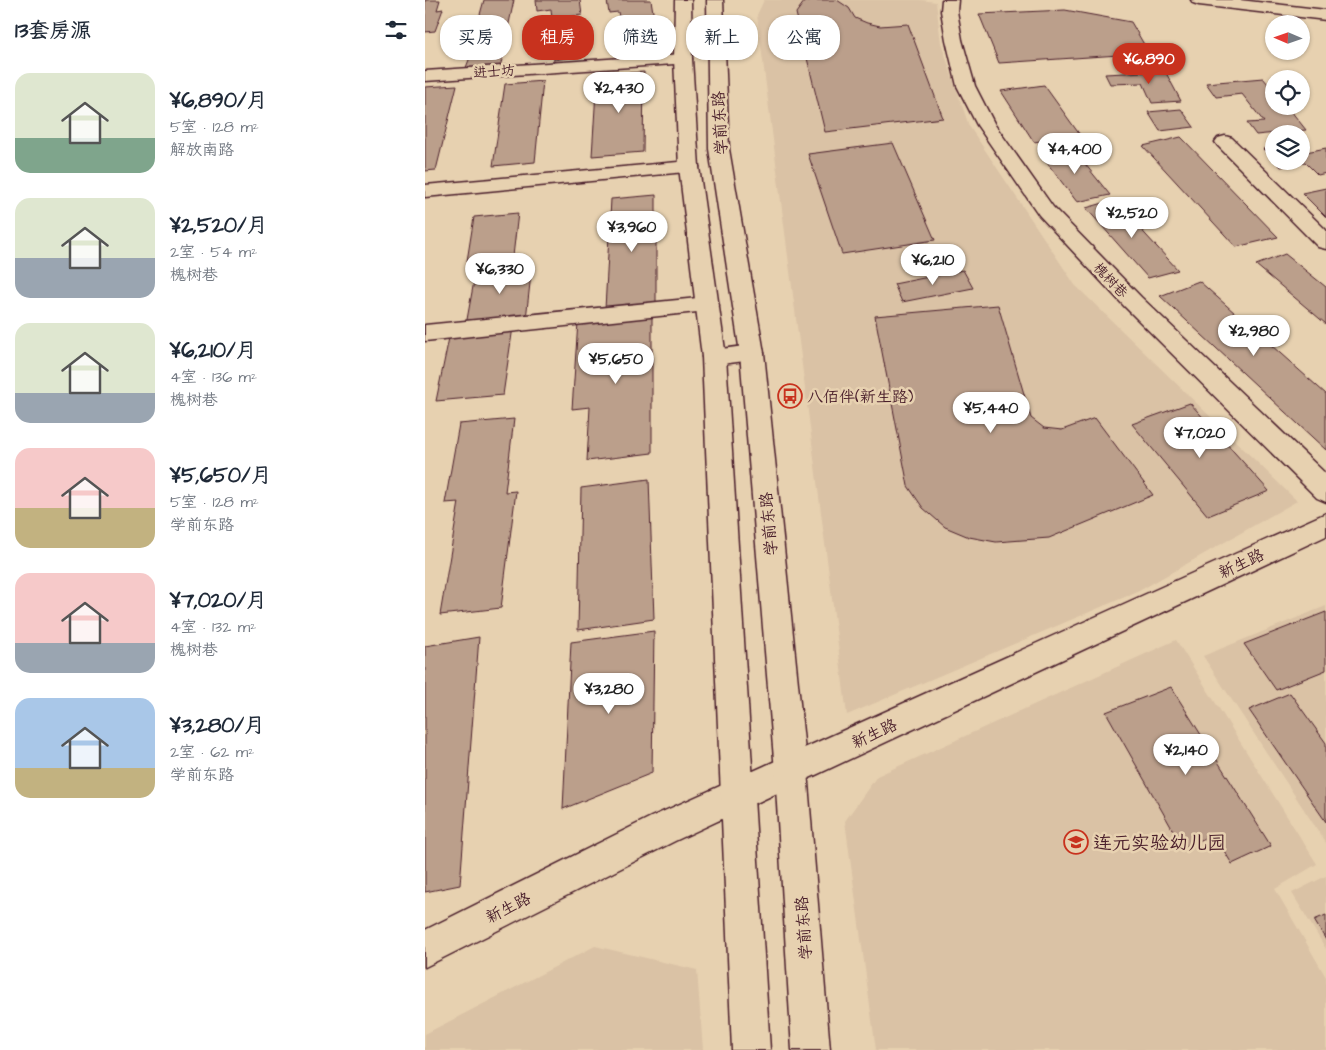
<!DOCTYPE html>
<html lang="zh">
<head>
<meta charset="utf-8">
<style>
  :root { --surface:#fff; --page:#f6f6f7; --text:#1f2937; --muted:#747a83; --accent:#c8321e }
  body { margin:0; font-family:"Architects Daughter","LXGW WenKai TC",sans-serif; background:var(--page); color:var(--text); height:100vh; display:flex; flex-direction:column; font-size:19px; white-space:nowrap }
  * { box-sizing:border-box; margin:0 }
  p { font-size:16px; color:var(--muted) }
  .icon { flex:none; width:28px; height:28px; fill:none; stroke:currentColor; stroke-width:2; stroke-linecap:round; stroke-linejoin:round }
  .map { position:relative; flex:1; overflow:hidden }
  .sheet { display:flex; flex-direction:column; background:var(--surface); width:425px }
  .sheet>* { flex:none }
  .guide { position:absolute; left:15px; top:15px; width:475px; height:45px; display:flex; gap:10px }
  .needle { width:32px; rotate:272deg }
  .tools { position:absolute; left:840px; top:15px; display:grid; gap:10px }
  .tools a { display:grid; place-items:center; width:45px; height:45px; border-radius:50%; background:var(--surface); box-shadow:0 1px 4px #0004; font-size:25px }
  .price { position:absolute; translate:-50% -42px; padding:0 11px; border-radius:18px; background:#fff; color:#222; font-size:16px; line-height:32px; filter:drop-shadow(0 1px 2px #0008) }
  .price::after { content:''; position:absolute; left:50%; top:30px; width:15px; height:11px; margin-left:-8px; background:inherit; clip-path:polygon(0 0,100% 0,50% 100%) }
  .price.active { background:var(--accent); color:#fff }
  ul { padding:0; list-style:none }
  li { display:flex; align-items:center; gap:15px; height:125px; padding:0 15px }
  li span { display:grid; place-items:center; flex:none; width:140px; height:100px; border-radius:15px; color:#555 }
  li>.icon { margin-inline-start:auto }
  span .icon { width:60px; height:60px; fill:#fffc; stroke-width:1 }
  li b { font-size:21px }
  h2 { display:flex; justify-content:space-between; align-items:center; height:60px; padding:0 15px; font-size:21px }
  .pill { padding:0 18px; border-radius:20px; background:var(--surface); box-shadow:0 1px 4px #0004; font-size:18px; line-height:45px }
  .pill.active { background:var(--accent); color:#fff }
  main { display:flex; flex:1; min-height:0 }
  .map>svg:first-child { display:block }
</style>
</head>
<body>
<main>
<section class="sheet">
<h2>13套房源<svg class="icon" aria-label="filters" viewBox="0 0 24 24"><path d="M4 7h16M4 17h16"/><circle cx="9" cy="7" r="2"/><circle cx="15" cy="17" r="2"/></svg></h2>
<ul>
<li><span style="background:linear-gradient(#dfe7d0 65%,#7fa58c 0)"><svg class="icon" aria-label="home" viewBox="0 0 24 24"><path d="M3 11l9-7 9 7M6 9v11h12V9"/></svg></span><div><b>¥6,890/月</b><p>5室 · 128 m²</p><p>解放南路</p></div></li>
<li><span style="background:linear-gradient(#dfe7d0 60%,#9aa5b1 0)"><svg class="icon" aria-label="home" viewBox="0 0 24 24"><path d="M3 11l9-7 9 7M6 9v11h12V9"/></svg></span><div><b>¥2,520/月</b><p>2室 · 54 m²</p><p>槐树巷</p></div></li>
<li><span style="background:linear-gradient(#dfe7d0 70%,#9aa5b1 0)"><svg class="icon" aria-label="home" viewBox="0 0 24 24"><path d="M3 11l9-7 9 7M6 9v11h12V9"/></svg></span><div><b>¥6,210/月</b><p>4室 · 136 m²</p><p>槐树巷</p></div></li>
<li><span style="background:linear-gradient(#f6c9c9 60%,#c2b280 0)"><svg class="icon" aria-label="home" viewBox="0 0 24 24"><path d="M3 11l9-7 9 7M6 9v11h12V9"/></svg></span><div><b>¥5,650/月</b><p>5室 · 128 m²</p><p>学前东路</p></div></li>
<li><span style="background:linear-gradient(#f6c9c9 70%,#9aa5b1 0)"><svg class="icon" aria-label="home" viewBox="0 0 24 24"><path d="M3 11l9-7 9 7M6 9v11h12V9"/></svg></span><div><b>¥7,020/月</b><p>4室 · 132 m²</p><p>槐树巷</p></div></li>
<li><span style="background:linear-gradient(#a9c7e8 70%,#c2b280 0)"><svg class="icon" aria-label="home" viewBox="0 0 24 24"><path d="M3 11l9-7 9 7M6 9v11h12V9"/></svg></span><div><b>¥3,280/月</b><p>2室 · 62 m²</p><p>学前东路</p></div></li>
</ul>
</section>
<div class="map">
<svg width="901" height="1050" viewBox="0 0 901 1050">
  <rect width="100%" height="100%" fill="#e7d1b0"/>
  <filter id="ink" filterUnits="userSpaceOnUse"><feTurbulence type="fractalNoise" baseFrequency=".02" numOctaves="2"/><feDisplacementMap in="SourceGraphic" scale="10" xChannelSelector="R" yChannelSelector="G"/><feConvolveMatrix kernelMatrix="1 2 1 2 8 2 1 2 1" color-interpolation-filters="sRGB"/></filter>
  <g filter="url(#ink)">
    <path fill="#dac2a5" d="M 339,0 L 496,0 L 511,2 L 516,43 L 544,126 L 650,285 L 872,501 L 714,591 L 422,715 L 332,15 Z
      M 901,606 L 901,843 L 778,656 Z
      M 751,640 L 892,864 L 850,889 L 901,977 L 901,1050 L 451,1050 L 420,821 L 452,776 Z
      M 901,876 L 901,949 L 867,893 Z
      M 170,946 L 272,970 L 278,1050 L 0,1050 L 0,1034 Z"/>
    <path fill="#bb9f8b" stroke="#4a1f2b" d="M 0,0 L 15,0 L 12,10 L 18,9 L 10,31 L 0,32 Z
      M 59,0 L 89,0 L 83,28 L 51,29 Z
      M 111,0 L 155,0 L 157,15 L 127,19 L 126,9 L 112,11 Z
      M 193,0 L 226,0 L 229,18 L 195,22 L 193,12 L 184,13 L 182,1 Z
      M 387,0 L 412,0 L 424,8 L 430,18 L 442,23 L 455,26 L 483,24 L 518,118 L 400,132 L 371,13 L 379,2 Z
      M 640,10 L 706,22 L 724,53 L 574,63 L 554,14 Z
      M 152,22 L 161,55 L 129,60 L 121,26 Z
      M 228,26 L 234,53 L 205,56 L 200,29 Z
      M 85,36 L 74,69 L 40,70 L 53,37 Z
      M 740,71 L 756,101 L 727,103 L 718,83 L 685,84 L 680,74 Z
      M 219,72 L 218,152 L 167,156 L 172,75 Z
      M 838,78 L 849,91 L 849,106 L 862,106 L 881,130 L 831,135 L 822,123 L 839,122 L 817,94 L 791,97 L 781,83 Z
      M 118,81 L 110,162 L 68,166 L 80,84 Z
      M 32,85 L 11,170 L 0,171 L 0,87 Z
      M 619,85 L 655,135 L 609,142 L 576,91 Z
      M 756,109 L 769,127 L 735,131 L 723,112 Z
      M 756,137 L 853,237 L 811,247 L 718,146 Z
      M 468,143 L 510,240 L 417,254 L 383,154 Z
      M 849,147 L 849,160 L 838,149 Z
      M 876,148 L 881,152 L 901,148 L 901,173 L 893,175 L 880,162 L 856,167 L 850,161 L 876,161 Z
      M 648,149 L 685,195 L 652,202 L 616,155 Z
      M 901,188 L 901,217 L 877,193 Z
      M 231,195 L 231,305 L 180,309 L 186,199 Z
      M 689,200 L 753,270 L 723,278 L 661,208 Z
      M 93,213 L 88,256 L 42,261 L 49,217 Z
      M 860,254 L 901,287 L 901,324 L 831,265 Z
      M 107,265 L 101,319 L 41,325 L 51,270 Z
      M 538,270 L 548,288 L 477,302 L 469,284 Z
      M 774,281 L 901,394 L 901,450 L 735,296 Z
      M 573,305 L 606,418 L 619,428 L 637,430 L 670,418 L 728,495 L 624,538 L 571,542 L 544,537 L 520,527 L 498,508 L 483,486 L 450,316 Z
      M 227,314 L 227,453 L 162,461 L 165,407 L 147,409 L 153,322 Z
      M 88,327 L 78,395 L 11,401 L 25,333 Z
      M 765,403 L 844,491 L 783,516 L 707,424 Z
      M 89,419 L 80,492 L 91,491 L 76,608 L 15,615 L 34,502 L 20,503 L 34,424 Z
      M 224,479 L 229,619 L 153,630 L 156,488 Z
      M 901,612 L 901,670 L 851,690 L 819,644 Z
      M 229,631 L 227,773 L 138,809 L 146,642 Z
      M 54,637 L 35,885 L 0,892 L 0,646 Z
      M 746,687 L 846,846 L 807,864 L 789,834 L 758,848 L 681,712 Z
      M 865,693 L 901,743 L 901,822 L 824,710 Z
      M 901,915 L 901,940 L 889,920 Z"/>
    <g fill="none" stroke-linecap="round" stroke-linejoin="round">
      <g stroke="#4a1f2b" stroke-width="3">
        <path id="minor" d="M 517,0 L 533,0 L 532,11 L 537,40 L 550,86 L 570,125 L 628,207 L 716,297 L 901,474 L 901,502 L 892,498 L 700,307 L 614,215 L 552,125 L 532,86 L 521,40 L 516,11 Z
          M 258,54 L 264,55 L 267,59 L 264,63 L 0,81 L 0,71 Z
          M 800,136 L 807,138 L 901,230 L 901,249 L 893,247 L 793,146 L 790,142 L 793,138 Z
          M 264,161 L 271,163 L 274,167 L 271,171 L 0,197 L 0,185 Z
          M 283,297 L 291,300 L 294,305 L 291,310 L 0,341 L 0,325 Z
          M 327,345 L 335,347 L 339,353 L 335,359 L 289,365 L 281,363 L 277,357 L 281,351 Z
          M 901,513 L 901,536 L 250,841 L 0,967 L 0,930 L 226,817 Z"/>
      </g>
      <g stroke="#4a1f2b" stroke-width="3">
        <path id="major" d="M 250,0 L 266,0 L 267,59 L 274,167 L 301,357 L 345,1050 L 307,1050 L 277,357 L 254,167 L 249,59 Z
          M 282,0 L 298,0 L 304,149 L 339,353 L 382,771 L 405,1050 L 367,1050 L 350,771 L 315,353 L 284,149 Z
          M 766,0 L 815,0 L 901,10 L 901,20 L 774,5 L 768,3 Z"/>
      </g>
      <use href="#minor" fill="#e7d1b0" fill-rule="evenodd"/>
      <use href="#major" fill="#e7d1b0" fill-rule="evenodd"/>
    </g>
  </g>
  <defs>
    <g id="bus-ring" transform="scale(1.25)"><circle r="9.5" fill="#e7d1b0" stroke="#c8321e" stroke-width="1.5"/><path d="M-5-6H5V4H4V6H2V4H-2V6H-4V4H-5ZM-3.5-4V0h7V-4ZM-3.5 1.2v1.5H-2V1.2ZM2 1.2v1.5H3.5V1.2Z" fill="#c8321e"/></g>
    <g id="school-ring" transform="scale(1.25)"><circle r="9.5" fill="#e7d1b0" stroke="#c8321e" stroke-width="1.5"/><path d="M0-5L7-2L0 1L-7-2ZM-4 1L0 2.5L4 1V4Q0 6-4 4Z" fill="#c8321e"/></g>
  </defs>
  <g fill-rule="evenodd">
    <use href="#bus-ring" x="365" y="396"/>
    <use href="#school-ring" x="651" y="842"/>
  </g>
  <g text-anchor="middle" stroke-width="5" stroke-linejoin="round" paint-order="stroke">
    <g font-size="14" fill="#4a1f2b" stroke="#e7d1b0">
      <text transform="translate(69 71) rotate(-4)" y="5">进士坊</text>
      <text transform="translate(686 280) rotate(46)" y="5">槐树巷</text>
    </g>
    <g font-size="16" fill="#4a1f2b" stroke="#e7d1b0">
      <text transform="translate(294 123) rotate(-93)" y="6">学前东路</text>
      <text transform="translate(343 524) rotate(-95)" y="6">学前东路</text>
      <text transform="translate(816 563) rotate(-25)" y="6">新生路</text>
      <text transform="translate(449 733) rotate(-25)" y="6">新生路</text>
      <text transform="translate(83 907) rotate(-27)" y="6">新生路</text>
      <text transform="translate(378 928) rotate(-94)" y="6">学前东路</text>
    </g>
    <g font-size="16" fill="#4a1f2b" stroke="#e7d1b0" text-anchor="start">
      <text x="382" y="402">八佰伴(新生路)</text>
    </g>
    <g font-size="19" fill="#4a1f2b" stroke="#e7d1b0" text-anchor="start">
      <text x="668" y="849">连元实验幼儿园</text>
    </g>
  </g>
</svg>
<div class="tools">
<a><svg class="needle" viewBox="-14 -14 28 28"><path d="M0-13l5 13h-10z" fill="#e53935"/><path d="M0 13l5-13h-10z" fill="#747a83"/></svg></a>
<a><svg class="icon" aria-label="locate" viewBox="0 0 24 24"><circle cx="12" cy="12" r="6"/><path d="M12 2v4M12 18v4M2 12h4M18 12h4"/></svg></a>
<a><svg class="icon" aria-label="layers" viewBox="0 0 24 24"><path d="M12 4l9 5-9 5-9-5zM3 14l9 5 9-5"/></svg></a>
</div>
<b class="price active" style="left:724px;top:85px">¥6,890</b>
<b class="price" style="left:194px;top:114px">¥2,430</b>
<b class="price" style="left:650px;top:175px">¥4,400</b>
<b class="price" style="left:707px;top:239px">¥2,520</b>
<b class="price" style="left:207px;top:253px">¥3,960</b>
<b class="price" style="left:508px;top:286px">¥6,210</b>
<b class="price" style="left:75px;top:295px">¥6,330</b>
<b class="price" style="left:829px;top:357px">¥2,980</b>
<b class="price" style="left:191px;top:385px">¥5,650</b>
<b class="price" style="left:566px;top:434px">¥5,440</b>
<b class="price" style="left:775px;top:459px">¥7,020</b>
<b class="price" style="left:184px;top:715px">¥3,280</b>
<b class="price" style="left:761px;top:776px">¥2,140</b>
<div class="guide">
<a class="pill">买房</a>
<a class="pill active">租房</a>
<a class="pill">筛选</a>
<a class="pill">新上</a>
<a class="pill">公寓</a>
</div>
</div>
</main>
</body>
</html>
